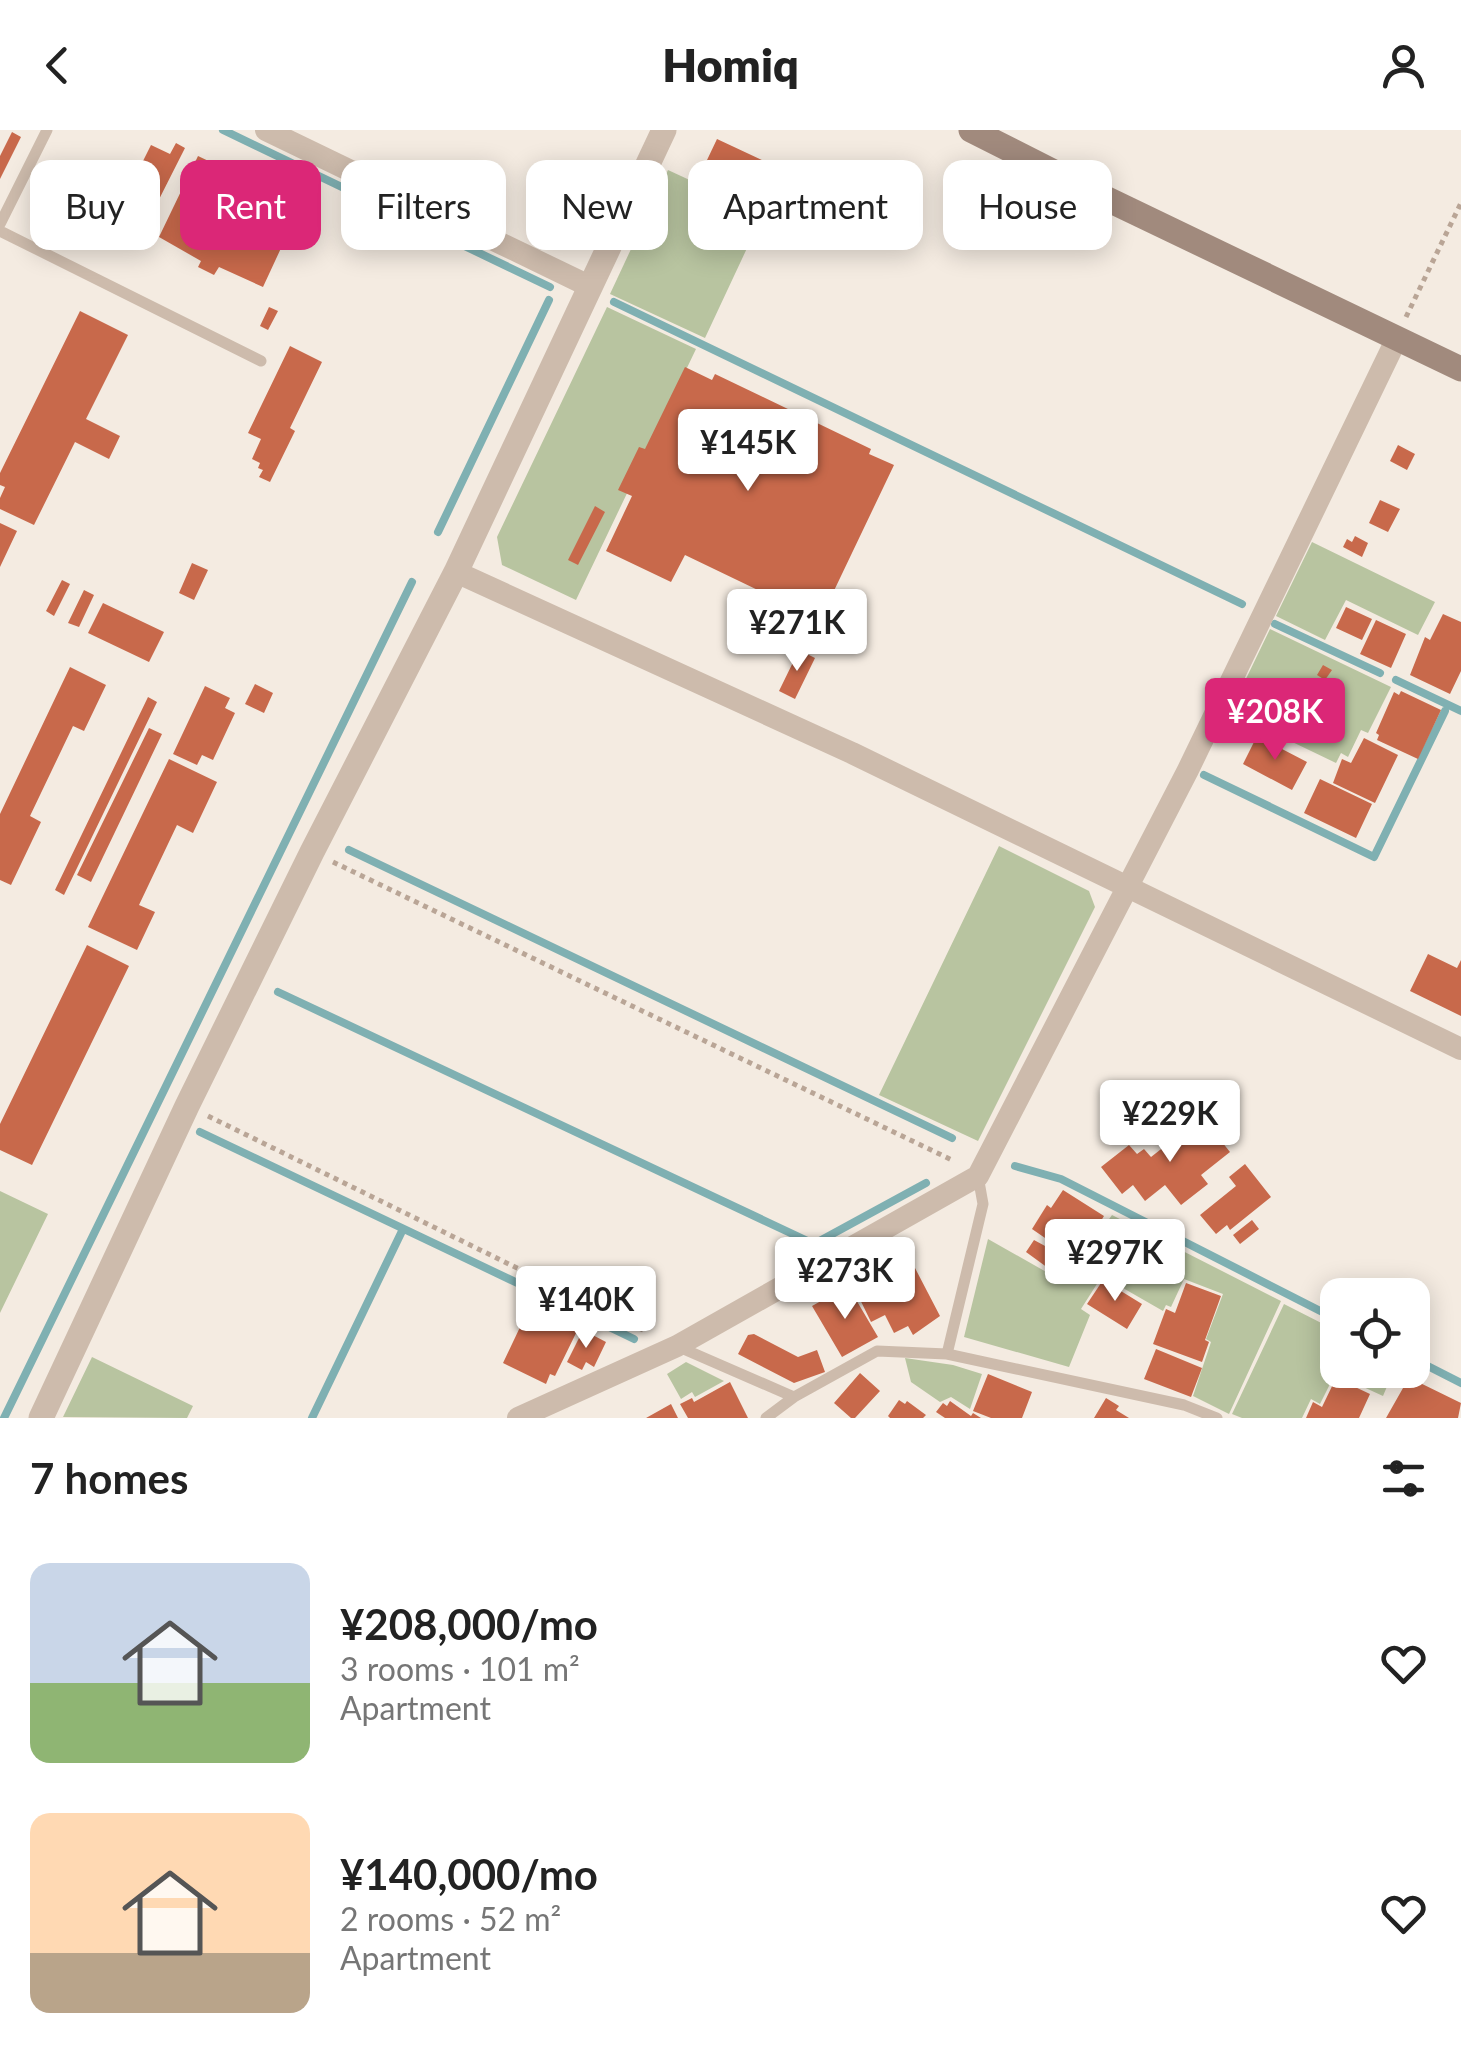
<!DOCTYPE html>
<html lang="en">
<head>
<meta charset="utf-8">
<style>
  :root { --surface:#fff; --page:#f2f2f2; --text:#222; --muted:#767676; --accent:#db2777 }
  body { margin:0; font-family:Lato,sans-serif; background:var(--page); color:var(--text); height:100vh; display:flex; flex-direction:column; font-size:38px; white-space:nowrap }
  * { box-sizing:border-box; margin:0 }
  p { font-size:32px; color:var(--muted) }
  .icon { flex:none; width:55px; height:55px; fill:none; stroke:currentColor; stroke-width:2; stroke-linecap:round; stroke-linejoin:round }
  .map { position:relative; height:1288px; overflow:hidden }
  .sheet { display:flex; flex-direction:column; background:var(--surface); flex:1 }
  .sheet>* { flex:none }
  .guide { position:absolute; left:30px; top:30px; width:1402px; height:90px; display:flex; gap:20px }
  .buttons { position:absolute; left:1320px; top:1148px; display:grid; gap:20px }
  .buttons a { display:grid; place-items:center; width:110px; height:110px; border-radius:20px; background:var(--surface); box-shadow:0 5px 25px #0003; font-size:50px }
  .price { position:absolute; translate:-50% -85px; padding:0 22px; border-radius:10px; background:#fff; color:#222; font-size:32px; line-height:65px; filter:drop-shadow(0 2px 5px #0008) }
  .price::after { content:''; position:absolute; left:50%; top:60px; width:30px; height:22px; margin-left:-15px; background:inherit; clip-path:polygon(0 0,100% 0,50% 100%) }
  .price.selected { background:var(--accent); color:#fff }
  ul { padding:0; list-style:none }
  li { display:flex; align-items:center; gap:30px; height:250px; padding:0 30px }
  li span { display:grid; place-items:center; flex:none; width:280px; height:200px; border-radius:20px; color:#555 }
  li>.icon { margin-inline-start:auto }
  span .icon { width:120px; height:120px; fill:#fffc; stroke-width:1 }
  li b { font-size:42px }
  h2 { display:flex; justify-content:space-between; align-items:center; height:120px; padding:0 30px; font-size:42px }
  .pill { padding:0 35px; border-radius:20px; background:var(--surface); box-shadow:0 5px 25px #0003; font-size:35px; line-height:90px }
  .pill.selected { background:var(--accent); color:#fff }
  header { display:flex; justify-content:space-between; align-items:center; height:130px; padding:0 30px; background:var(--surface); font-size:45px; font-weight:800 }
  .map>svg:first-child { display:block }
</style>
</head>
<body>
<header><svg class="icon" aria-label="back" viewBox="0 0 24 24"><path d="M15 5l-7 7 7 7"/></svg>Homiq<svg class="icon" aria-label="person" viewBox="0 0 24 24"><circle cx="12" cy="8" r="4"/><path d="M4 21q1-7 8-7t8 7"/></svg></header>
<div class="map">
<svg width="1461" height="1288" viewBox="0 0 1461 1288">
  <rect width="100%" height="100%" fill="#f4ebe1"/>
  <path fill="#b8c4a0" d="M 668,40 L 763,84 L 705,208 L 610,164 Z
    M 607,177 L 696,219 L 576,470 L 502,435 L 497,407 Z
    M 1312,412 L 1435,472 L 1418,505 L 1346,470 L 1325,510 L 1276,486 Z
    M 1270,499 L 1391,557 L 1368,603 L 1361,600 L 1348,627 L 1341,623 L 1336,633 L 1230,582 Z
    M 999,716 L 1089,761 L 1095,777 L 978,1011 L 879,965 Z
    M 0,1061 L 48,1084 L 0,1183 Z
    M 1112,1085 L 1281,1171 L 1229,1284 L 1193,1266 L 1211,1212 L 1206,1209 L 1223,1164 L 1184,1149 L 1171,1177 L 1166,1175 L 1163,1181 L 1102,1146 L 1081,1179 L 1090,1185 L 1069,1237 L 964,1207 L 988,1109 L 1064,1152 Z
    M 1284,1174 L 1337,1201 L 1338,1240 L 1394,1240 L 1383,1266 L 1335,1244 L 1320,1274 L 1311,1269 L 1302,1288 L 1242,1288 L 1232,1284 Z
    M 92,1227 L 193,1276 L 187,1288 L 63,1287 Z
    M 905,1228 L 953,1235 L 982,1244 L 970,1279 L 951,1267 L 940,1272 L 911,1252 Z
    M 686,1232 L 724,1251 L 695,1267 L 692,1262 L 681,1269 L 667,1244 Z"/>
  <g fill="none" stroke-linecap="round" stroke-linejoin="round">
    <path stroke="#7fb0b2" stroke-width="8" d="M 223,0 L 550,157
      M 614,172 L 1242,474
      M 438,402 L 549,170
      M 1275,494 L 1380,543
      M 1396,550 L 1461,581
      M 1204,645 L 1374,727 L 1445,581
      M 349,720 L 952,1008
      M 278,862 L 814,1114 L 926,1053
      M 200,1002 L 549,1168
      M 1015,1036 L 1061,1049 L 1338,1190
      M 574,1180 L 634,1209
      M 1412,1228 L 1461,1253
      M 4,1288 L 412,452
      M 312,1288 L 403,1099"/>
  </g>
  <path fill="#c8694b" d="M 12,2 L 21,7 L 0,49 L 0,26 Z
    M 717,9 L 781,39 L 762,79 L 698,49 Z
    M 176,13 L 185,18 L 143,101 L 91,76 L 109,37 L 134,49 L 151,15 L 170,24 Z
    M 198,26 L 301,75 L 263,157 L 219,137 L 214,145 L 198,137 L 201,131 L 159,107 Z
    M 269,177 L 278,181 L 268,200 L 260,196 Z
    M 80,181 L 128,205 L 86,289 L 120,306 L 109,329 L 75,312 L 34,395 L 0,379 L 0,368 L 5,357 L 0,355 L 0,343 Z
    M 290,216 L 322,232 L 290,298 L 295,301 L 270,352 L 259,347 L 263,340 L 258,338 L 260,333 L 252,329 L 261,309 L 248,303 Z
    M 685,237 L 712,250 L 715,244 L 871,319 L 869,324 L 894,335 L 820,490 L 685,425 L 671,452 L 606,421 L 632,366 L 618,360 L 639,317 L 645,319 Z
    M 1398,315 L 1415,324 L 1407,340 L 1390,331 Z
    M 1380,370 L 1400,379 L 1388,402 L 1369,393 Z
    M 595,376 L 605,382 L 578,435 L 568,430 Z
    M 0,393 L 17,401 L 0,437 Z
    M 1355,406 L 1368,413 L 1362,427 L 1343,417 L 1347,409 L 1352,412 Z
    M 192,433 L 208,440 L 194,470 L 179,463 Z
    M 62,450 L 70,454 L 54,486 L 46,481 Z
    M 84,460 L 94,465 L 79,497 L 68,493 Z
    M 103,473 L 164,502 L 149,532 L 88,503 Z
    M 1346,477 L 1372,489 L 1362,510 L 1336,498 Z
    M 1443,484 L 1461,492 L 1461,541 L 1450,564 L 1410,545 L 1425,507 L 1430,510 Z
    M 1376,490 L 1406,504 L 1391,538 L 1360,524 Z
    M 799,520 L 815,528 L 795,569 L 779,561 Z
    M 1323,535 L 1332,540 L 1325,550 L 1317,545 Z
    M 70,537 L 106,555 L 84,601 L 73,596 L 30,686 L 41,692 L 11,755 L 0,750 L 0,684 Z
    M 255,554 L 273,563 L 264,583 L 245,574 Z
    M 205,556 L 230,568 L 225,578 L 235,583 L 213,630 L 202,625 L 197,635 L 173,624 Z
    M 1401,561 L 1441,580 L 1418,629 L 1377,610 L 1379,605 L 1376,603 L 1394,562 L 1399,565 Z
    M 148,567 L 157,572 L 64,765 L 55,760 Z
    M 149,598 L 162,604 L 91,752 L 77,745 Z
    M 1257,606 L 1307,632 L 1292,660 L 1243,634 Z
    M 1364,608 L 1398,625 L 1375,673 L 1333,653 L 1342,629 L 1351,633 Z
    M 169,629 L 217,652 L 193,703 L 177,695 L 139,775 L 155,782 L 137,820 L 88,797 Z
    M 1320,649 L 1372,674 L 1356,708 L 1304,683 Z
    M 87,815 L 129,836 L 32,1035 L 0,1020 L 0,994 Z
    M 1428,824 L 1457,838 L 1461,830 L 1461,886 L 1410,861 Z
    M 1202,987 L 1230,1022 L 1201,1045 L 1208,1054 L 1181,1075 L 1165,1055 L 1145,1071 L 1133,1055 L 1122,1064 L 1101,1037 L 1129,1015 L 1137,1024 L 1144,1019 L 1151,1027 Z
    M 1245,1034 L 1271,1067 L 1230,1100 L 1227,1095 L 1216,1104 L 1200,1085 L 1236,1056 L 1229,1047 Z
    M 1063,1060 L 1104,1086 L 1077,1130 L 1032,1099 L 1047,1075 L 1051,1078 Z
    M 1252,1090 L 1259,1099 L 1240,1114 L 1233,1105 Z
    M 1034,1110 L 1069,1129 L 1059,1146 L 1026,1122 Z
    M 885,1125 L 891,1137 L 905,1130 L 910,1141 L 915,1138 L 940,1186 L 913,1205 L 908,1196 L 894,1203 L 885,1185 L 871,1192 L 851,1151 L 859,1147 L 856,1140 Z
    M 573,1142 L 590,1149 L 587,1156 L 570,1149 Z
    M 1103,1150 L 1142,1174 L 1127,1199 L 1087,1174 Z
    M 1186,1153 L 1221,1166 L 1205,1210 L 1209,1212 L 1202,1232 L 1153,1214 L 1166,1179 L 1175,1183 Z
    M 848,1156 L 878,1207 L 842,1227 L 812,1176 Z
    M 531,1174 L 579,1197 L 555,1246 L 550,1244 L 546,1254 L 503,1233 Z
    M 583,1200 L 606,1212 L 594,1237 L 586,1232 L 582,1240 L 567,1232 Z
    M 754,1204 L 798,1227 L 817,1220 L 825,1242 L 794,1253 L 738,1224 L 748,1205 Z
    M 1156,1219 L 1202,1238 L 1191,1267 L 1144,1249 Z
    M 860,1243 L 880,1261 L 855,1288 L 851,1288 L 834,1273 Z
    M 988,1244 L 1032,1262 L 1022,1288 L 991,1288 L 973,1281 Z
    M 1336,1248 L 1370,1264 L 1359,1288 L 1306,1288 L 1313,1272 L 1322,1277 Z
    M 1412,1249 L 1461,1273 L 1458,1288 L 1386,1288 L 1407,1251 Z
    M 730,1252 L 748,1288 L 688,1288 L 680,1274 L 692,1268 L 694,1272 Z
    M 1106,1268 L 1119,1276 L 1116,1280 L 1129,1288 L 1094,1288 Z
    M 899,1270 L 905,1274 L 907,1271 L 926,1285 L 923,1288 L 890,1288 L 888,1286 Z
    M 950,1271 L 971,1286 L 973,1283 L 981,1288 L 945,1288 L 936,1282 L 943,1273 L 947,1276 Z
    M 671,1274 L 678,1288 L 646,1288 Z"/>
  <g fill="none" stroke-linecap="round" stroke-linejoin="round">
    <path stroke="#b9a596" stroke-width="5" stroke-dasharray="5 5" stroke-linecap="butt" d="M 1406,187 L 1461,73
      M 333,732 L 954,1031
      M 208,986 L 647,1202"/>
    <path stroke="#cdbbac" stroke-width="11" d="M 0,94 L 47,0
      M 0,101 L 261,231
      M 978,1046 L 983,1074 L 947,1224 L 1184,1275 L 1217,1288
      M 679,1217 L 794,1267 L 877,1221 L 947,1224
      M 766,1288 L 794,1267"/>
    <path stroke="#cdbbac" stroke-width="22" d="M 266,0 L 591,157
      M 456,442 L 852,623 L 1461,919
      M 518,1288 L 677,1216 L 978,1046 L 1188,640 L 1397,208"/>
    <path stroke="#cdbbac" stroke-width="25" d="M 41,1288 L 187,976 L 312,722 L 456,442 L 664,0"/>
    <path stroke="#a18a7d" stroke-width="25" d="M 971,0 L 1107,69 L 1461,239"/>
  </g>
</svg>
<div class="buttons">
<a><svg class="icon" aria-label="locate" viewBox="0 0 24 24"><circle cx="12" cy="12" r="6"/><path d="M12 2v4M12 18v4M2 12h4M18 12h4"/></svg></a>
</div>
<b class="price" style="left:748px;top:364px">¥145K</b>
<b class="price" style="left:797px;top:544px">¥271K</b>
<b class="price selected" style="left:1275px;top:633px">¥208K</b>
<b class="price" style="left:1170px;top:1035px">¥229K</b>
<b class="price" style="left:1115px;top:1174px">¥297K</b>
<b class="price" style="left:845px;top:1192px">¥273K</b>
<b class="price" style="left:586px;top:1221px">¥140K</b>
<div class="guide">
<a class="pill">Buy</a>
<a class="pill selected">Rent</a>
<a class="pill">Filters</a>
<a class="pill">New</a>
<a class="pill">Apartment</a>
<a class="pill">House</a>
</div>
</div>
<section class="sheet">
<h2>7 homes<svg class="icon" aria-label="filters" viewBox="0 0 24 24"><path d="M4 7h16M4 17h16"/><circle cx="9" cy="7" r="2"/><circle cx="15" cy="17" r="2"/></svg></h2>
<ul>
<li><span style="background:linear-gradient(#c9d6e8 60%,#8fb573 0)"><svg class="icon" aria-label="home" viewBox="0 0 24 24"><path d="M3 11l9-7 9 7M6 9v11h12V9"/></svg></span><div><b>¥208,000/mo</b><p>3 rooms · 101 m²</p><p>Apartment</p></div><svg class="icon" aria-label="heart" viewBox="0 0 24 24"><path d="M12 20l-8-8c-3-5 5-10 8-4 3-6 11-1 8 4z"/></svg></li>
<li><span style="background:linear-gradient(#ffd9b3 70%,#b9a48a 0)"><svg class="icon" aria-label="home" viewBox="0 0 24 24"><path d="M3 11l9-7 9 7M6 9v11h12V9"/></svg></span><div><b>¥140,000/mo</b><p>2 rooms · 52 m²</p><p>Apartment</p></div><svg class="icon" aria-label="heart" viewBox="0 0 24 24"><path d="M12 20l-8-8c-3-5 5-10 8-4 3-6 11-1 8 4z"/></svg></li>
</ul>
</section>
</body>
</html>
